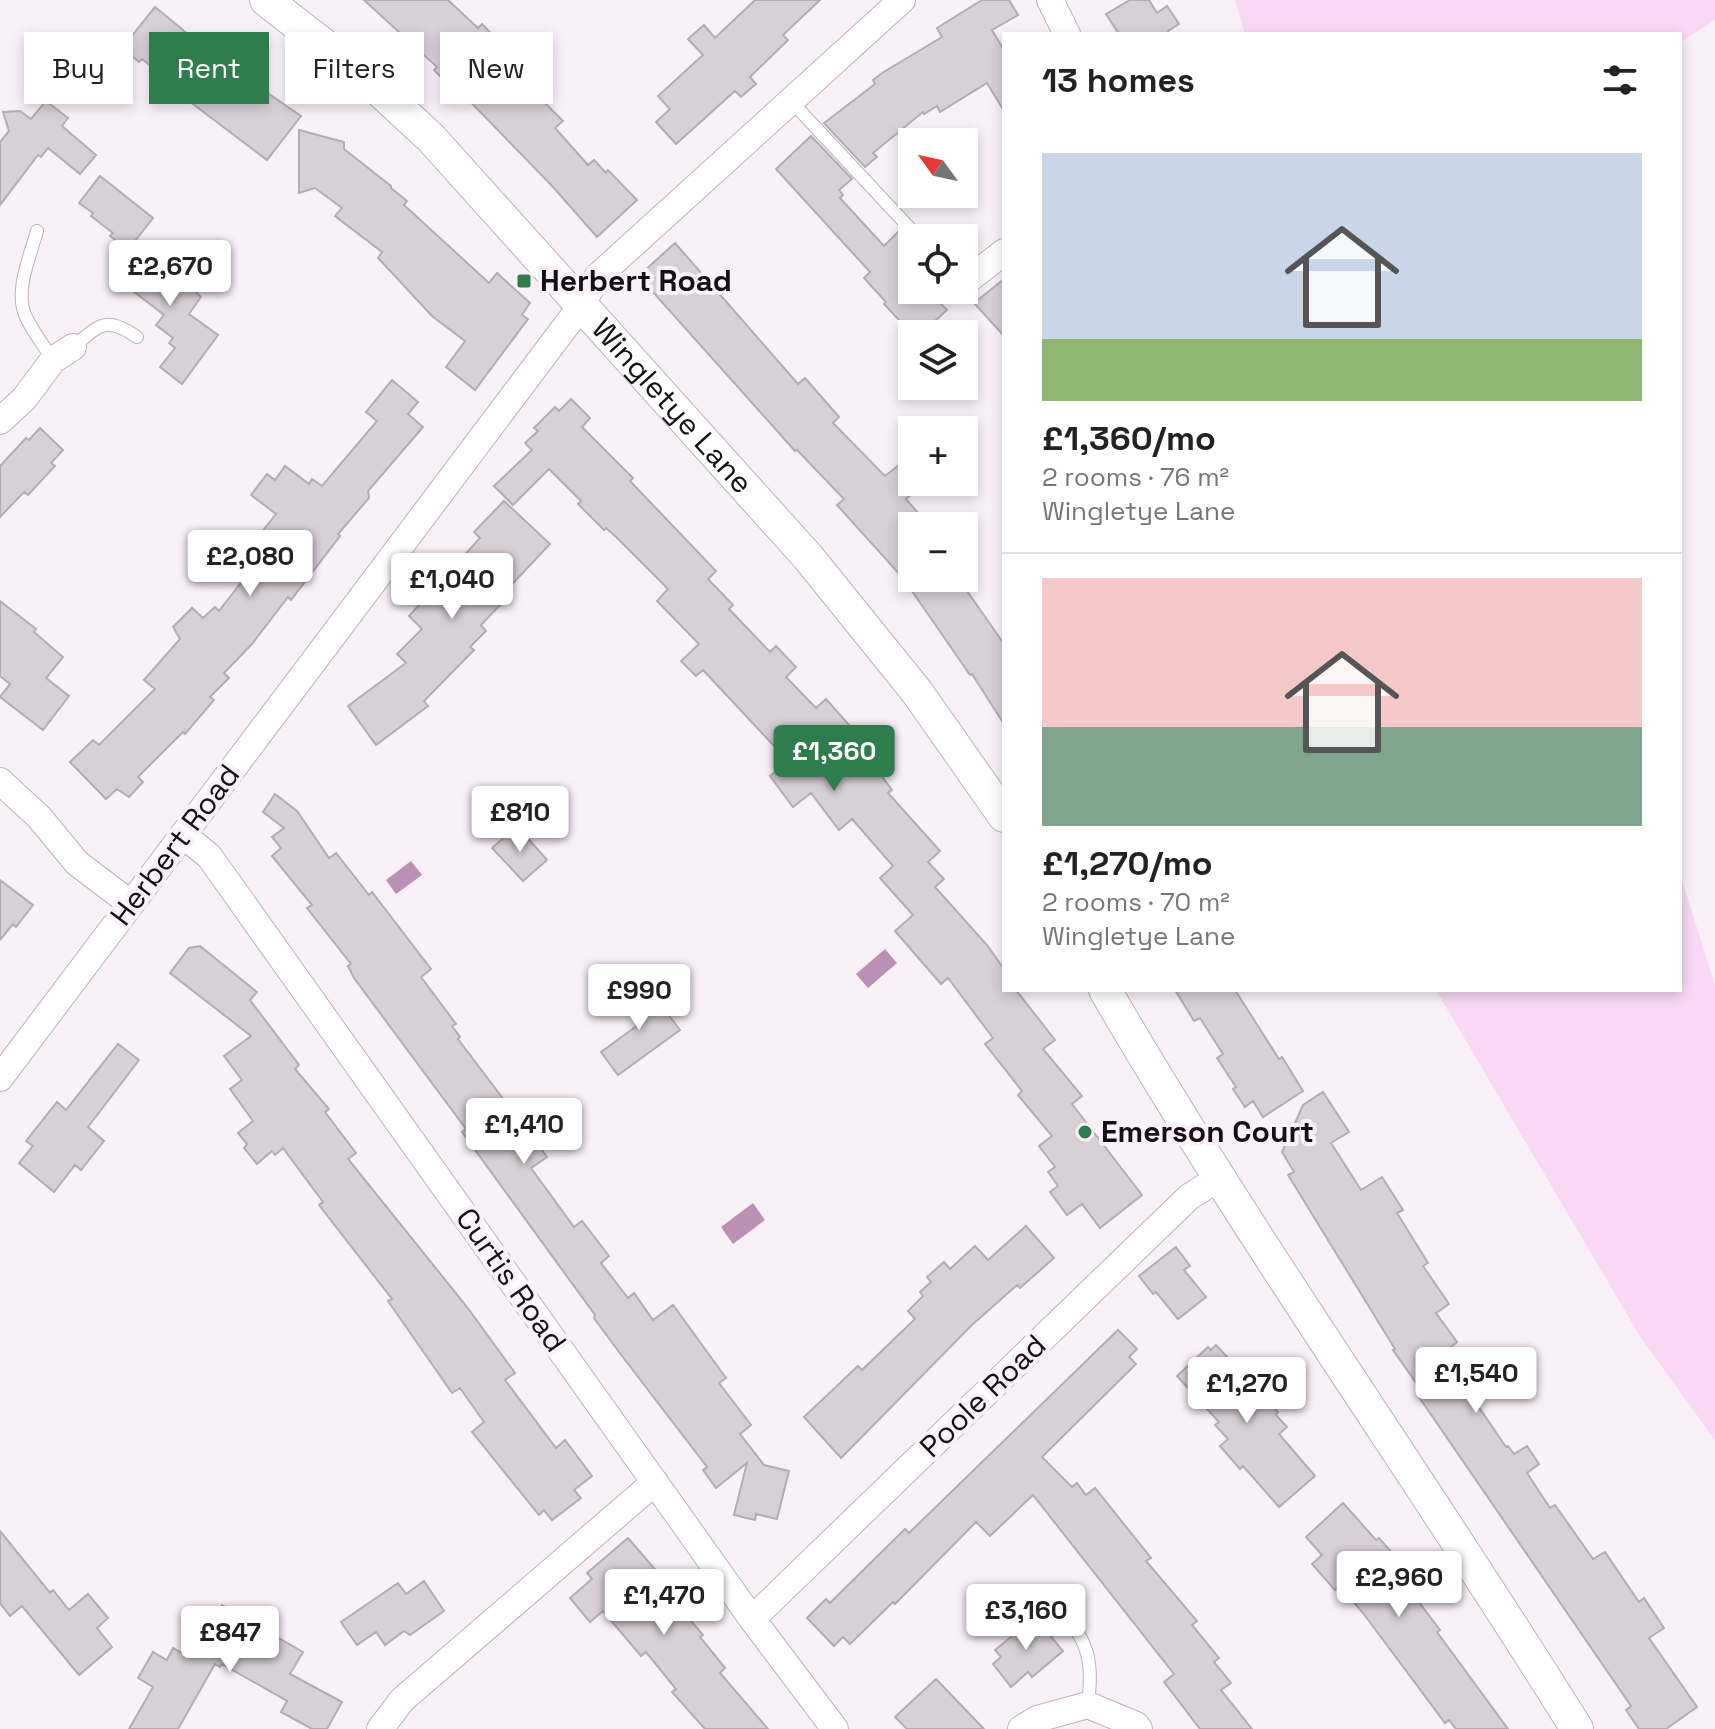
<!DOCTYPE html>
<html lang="en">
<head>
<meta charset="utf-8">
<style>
  :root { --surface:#fff; --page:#f6f6f6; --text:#222; --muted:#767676; --line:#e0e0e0; --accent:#2f7d4d }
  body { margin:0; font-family:"Space Grotesk",sans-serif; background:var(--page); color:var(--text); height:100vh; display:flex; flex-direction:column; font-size:30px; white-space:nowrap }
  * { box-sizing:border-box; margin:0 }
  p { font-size:26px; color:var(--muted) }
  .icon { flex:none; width:44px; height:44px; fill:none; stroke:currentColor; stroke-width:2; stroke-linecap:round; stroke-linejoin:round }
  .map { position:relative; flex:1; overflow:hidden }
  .details { position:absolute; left:1002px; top:32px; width:680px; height:960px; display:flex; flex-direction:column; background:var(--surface); border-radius:0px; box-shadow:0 4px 12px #0003 }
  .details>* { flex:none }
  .hud { position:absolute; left:24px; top:32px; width:760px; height:72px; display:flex; gap:16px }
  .needle { width:52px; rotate:303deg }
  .fabs { position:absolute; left:898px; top:128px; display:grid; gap:16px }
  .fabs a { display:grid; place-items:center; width:80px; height:80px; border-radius:0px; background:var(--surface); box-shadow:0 4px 12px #0003; font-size:40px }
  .price { position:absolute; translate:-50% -68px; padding:0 18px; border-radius:8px; background:#fff; color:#222; font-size:26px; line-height:52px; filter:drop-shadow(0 2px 4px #0008) }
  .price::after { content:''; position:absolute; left:50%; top:48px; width:24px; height:18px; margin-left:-12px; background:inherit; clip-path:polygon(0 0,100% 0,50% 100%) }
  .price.selected { background:var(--accent); color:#fff }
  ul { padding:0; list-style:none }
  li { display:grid; align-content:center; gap:16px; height:424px; padding:0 40px }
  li+li { border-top:2px solid var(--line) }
  li span { display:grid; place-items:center; height:248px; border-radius:0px; color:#555 }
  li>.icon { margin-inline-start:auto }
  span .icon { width:144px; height:144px; fill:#fffc; stroke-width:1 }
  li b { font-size:34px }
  h2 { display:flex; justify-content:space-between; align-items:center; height:96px; padding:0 40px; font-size:34px }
  .chip { padding:0 28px; border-radius:0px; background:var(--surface); box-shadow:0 4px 12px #0003; font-size:28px; line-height:72px }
  .chip.selected { background:var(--accent); color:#fff }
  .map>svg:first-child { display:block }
</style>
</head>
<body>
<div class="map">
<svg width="1715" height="1729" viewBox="0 0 1715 1729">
  <rect width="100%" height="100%" fill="#f9f0f8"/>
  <path fill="#f8d8f4" d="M 1235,0 L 1715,0 L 1715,20 L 1680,42 L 1680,34 L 1245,34 Z
    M 1680,874 L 1715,985 L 1715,1440 L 1641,1338 L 1436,990 L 1680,990 Z"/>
  <path fill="#ba91b5" d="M 411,861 L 422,875 L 396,894 L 386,880 Z
    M 885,949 L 897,963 L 868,988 L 856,974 Z
    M 753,1203 L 765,1220 L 733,1244 L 721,1227 Z"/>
  <path fill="#d8cfd7" stroke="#b4acb3" stroke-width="2" d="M 364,0 L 448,0 L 478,28 L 482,24 L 508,51 L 498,62 L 528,92 L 531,89 L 563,121 L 555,128 L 588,165 L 594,160 L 606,173 L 608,170 L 637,200 L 597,237 L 554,188 L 457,88 L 454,90 L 434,70 L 437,67 Z
    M 755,0 L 820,0 L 783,35 L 788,40 L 750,77 L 756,84 L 741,97 L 735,91 L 676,144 L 656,122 L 670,109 L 658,96 L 703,55 L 688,39 L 704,25 L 715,38 Z
    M 982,0 L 1009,0 L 1018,15 L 992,30 L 1004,50 L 1004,111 L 987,83 L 940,112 L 937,106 L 924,114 L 923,112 L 873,153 L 877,157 L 865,167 L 824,123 L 875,84 L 873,80 L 882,73 L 942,37 L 937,28 Z
    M 1130,0 L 1149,0 L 1157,13 L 1167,6 L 1179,24 L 1168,31 L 1169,34 L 1119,34 L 1106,14 Z
    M 155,7 L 194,39 L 204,45 L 206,41 L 230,60 L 227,65 L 301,116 L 267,160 L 185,98 L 181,49 L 161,74 L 142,59 L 139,62 L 122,48 Z
    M 46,101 L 68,118 L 62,126 L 96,155 L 80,174 L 48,148 L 41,157 L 38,155 L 0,205 L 0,142 L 9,131 L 3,112 L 20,111 L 31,119 Z
    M 299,130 L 344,142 L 344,149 L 391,186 L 391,188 L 407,201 L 404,205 L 489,283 L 497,273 L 530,303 L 522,315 L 528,319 L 475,390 L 446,367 L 465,341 L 432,316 L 378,258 L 382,252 L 335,216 L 342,208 L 315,188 L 299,193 Z
    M 811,136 L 852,179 L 839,190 L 843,195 L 840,198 L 884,246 L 898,232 L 912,247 L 912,290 L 928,290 L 947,310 L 921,334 L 912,334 L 884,304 L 886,302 L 864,278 L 870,272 L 776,169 Z
    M 100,176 L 153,218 L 128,250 L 110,236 L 113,233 L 91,216 L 93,213 L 79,203 Z
    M 142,242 L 191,277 L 186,283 L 201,297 L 189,314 L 218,335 L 182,384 L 160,367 L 175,348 L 169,343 L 173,338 L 156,325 L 164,315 L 115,277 Z
    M 675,243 L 798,384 L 805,378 L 839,417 L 833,423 L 885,476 L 899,465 L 919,488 L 906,499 L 929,526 L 912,526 L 912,578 L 958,578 L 1004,644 L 1004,724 L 972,674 L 970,675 L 903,578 L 837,505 L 844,499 L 797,450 L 795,451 L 643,281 L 646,277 L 642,273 Z
    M 1004,279 L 1004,336 L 974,303 Z
    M 392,380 L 418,402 L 408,414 L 423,427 L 368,491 L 369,498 L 338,534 L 340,536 L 291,600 L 288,597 L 252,644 L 224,673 L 229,678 L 210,697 L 214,700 L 185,734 L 183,732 L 138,777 L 143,782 L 129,797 L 117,789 L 106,799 L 70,762 L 93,740 L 99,745 L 155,689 L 144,680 L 180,639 L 173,627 L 192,608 L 203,618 L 215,607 L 219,611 L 254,566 L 242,557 L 276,514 L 251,495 L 267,474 L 275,480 L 285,466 L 309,484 L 312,479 L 322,486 L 377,421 L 366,412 Z
    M 571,399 L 590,418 L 582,427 L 633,478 L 630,481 L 716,571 L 708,579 L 733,605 L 729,609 L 770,652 L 776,646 L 796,667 L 786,677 L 816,708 L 826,699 L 849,725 L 862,743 L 860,747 L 892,790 L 888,793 L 940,851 L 928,862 L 944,879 L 935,887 L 987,945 L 1004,969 L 1004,990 L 1016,990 L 1055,1040 L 1043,1049 L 1082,1096 L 1072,1104 L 1142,1195 L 1100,1228 L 1082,1204 L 1067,1215 L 1050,1192 L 1058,1186 L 1048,1172 L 1055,1167 L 1039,1146 L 1052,1136 L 1018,1095 L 1022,1091 L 985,1044 L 993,1038 L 948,978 L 941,984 L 895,931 L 913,915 L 880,878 L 893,866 L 852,819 L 839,830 L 811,793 L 793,807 L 770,776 L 789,762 L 703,670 L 696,676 L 681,661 L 699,644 L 657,601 L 668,589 L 616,537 L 606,528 L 604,530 L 578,504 L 581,501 L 549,469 L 513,505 L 494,486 L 532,450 L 525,443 L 538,431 L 534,428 L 555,407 L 559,411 Z
    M 40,428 L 63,450 L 51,463 L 55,466 L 28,495 L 24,492 L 0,517 L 0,466 L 26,438 L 29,440 Z
    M 504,501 L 550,544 L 498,599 L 502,603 L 481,625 L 486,631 L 470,647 L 474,650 L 424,701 L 428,706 L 376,745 L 348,706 L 406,663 L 397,654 L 422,629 L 409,616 L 480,538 L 474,532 Z
    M 0,601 L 36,629 L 34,632 L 63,657 L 46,678 L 69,696 L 43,730 L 0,697 L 10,684 L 0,676 Z
    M 275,794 L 297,811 L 329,858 L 336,853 L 369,895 L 372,892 L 431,969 L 421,977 L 456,1024 L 452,1026 L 460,1037 L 458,1039 L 547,1157 L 531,1168 L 574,1227 L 582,1221 L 609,1256 L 601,1263 L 628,1298 L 634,1293 L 653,1320 L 673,1305 L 726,1378 L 719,1383 L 751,1425 L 740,1434 L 764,1465 L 789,1471 L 777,1519 L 756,1514 L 755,1520 L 734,1515 L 747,1463 L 716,1488 L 703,1470 L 707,1467 L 619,1352 L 594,1318 L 595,1315 L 462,1132 L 466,1129 L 354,978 L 348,966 L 351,964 L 307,908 L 312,905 L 272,856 L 281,848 L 272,837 L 284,828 L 263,812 Z
    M 517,826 L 547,860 L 523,881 L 492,848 Z
    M 0,880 L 33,905 L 16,927 L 13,924 L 0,940 Z
    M 200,946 L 257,992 L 250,1000 L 299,1065 L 295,1069 L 329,1109 L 325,1112 L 356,1153 L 348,1159 L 467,1307 L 515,1373 L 505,1380 L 556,1448 L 565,1440 L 592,1476 L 574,1490 L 581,1498 L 552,1520 L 544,1510 L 539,1515 L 472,1432 L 484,1422 L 460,1388 L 452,1393 L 388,1301 L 392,1299 L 319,1205 L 323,1202 L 283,1148 L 275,1155 L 272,1151 L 257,1164 L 244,1148 L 247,1144 L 238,1133 L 253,1121 L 230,1089 L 242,1080 L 224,1056 L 251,1036 L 170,973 L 189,948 Z
    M 636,985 L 657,1014 L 664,1009 L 680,1030 L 618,1075 L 601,1052 L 638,1025 L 618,999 Z
    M 1175,990 L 1235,990 L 1279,1059 L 1282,1057 L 1303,1091 L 1263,1117 L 1253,1101 L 1245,1107 L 1233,1089 L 1236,1087 L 1217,1058 L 1223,1054 L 1200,1018 L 1194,1021 Z
    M 118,1044 L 139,1060 L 88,1127 L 104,1141 L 81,1170 L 75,1165 L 54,1192 L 19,1163 L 33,1146 L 26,1141 L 57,1102 L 66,1110 Z
    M 1323,1092 L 1349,1132 L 1331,1143 L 1361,1190 L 1382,1177 L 1403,1210 L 1397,1213 L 1428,1263 L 1423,1266 L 1449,1304 L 1436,1313 L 1457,1342 L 1451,1347 L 1459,1358 L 1454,1362 L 1474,1391 L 1470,1394 L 1506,1447 L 1508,1446 L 1514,1454 L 1527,1446 L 1539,1464 L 1527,1473 L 1550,1508 L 1555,1505 L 1593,1559 L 1605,1552 L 1639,1602 L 1644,1598 L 1664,1628 L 1649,1638 L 1697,1707 L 1666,1729 L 1639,1729 L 1626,1710 L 1631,1706 L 1419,1397 L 1424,1394 L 1393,1350 L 1395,1349 L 1288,1175 L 1294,1172 L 1282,1152 L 1303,1105 Z
    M 1026,1226 L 1054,1258 L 1020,1288 L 1017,1285 L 972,1325 L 841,1458 L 804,1417 L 858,1366 L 862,1370 L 915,1319 L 908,1311 L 923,1296 L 920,1292 L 931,1282 L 927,1277 L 944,1262 L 950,1269 L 975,1246 L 988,1260 Z
    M 1176,1247 L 1190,1266 L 1184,1270 L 1206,1297 L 1178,1319 L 1156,1292 L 1153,1294 L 1139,1276 Z
    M 1118,1330 L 1137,1349 L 1129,1357 L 1136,1364 L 1042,1457 L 1072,1487 L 1077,1483 L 1086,1495 L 1095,1488 L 1151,1558 L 1146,1561 L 1197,1621 L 1192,1625 L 1219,1658 L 1214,1662 L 1231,1683 L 1221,1690 L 1252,1729 L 1200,1729 L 1164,1682 L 1174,1674 L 1033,1495 L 990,1536 L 976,1522 L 895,1604 L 893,1602 L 850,1644 L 843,1637 L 834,1646 L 807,1618 L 826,1599 L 830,1603 L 905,1529 L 909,1533 Z
    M 1216,1345 L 1278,1412 L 1276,1415 L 1287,1427 L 1279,1434 L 1315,1476 L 1279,1507 L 1243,1466 L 1240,1469 L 1220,1446 L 1228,1439 L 1215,1425 L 1219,1422 L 1177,1376 L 1208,1347 L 1211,1350 Z
    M 1343,1503 L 1376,1540 L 1379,1538 L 1394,1555 L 1388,1560 L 1414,1592 L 1412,1593 L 1440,1630 L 1437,1632 L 1508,1729 L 1456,1729 L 1449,1720 L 1445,1723 L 1363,1613 L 1340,1586 L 1335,1590 L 1312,1564 L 1322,1555 L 1306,1537 Z
    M 0,1531 L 50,1593 L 53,1590 L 69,1610 L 88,1594 L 108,1618 L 97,1628 L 112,1647 L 79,1675 L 22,1606 L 10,1616 L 0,1603 Z
    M 628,1538 L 665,1581 L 661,1585 L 703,1635 L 700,1637 L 725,1668 L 720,1673 L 768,1729 L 705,1729 L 672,1692 L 676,1689 L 646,1652 L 641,1656 L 603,1611 L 590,1622 L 570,1598 L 592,1579 L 587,1573 Z
    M 424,1581 L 444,1611 L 410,1635 L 404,1631 L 385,1645 L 376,1632 L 357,1645 L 341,1622 L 398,1583 L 406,1594 Z
    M 222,1605 L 303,1652 L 290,1674 L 342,1702 L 327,1729 L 312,1729 L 281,1712 L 287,1701 L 222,1664 L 220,1667 L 215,1664 L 178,1729 L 129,1729 L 153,1687 L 138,1678 L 153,1652 L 167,1660 L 173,1648 L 187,1656 L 214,1609 L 218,1612 Z
    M 1035,1617 L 1063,1651 L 1032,1677 L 1028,1672 L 1011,1687 L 993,1664 L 1001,1657 L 995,1650 Z
    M 936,1679 L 984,1729 L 907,1729 L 895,1717 Z"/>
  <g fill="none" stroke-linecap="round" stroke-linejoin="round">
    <g stroke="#bbb2b9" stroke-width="14">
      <path id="service" d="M 790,100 L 919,238
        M 37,231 C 30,257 14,291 26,317 C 33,332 44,346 53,360
        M 73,347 C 100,325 105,315 137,337
        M 1053,1600 C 1086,1640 1094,1652 1088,1705"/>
    </g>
    <g stroke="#bbb2b9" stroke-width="28">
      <path id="minor" d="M 1050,0 L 1067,34
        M 964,283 L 1004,252
        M 0,421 L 24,399 L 53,360 L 73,347
        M 0,781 L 39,817 L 77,863 L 131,904
        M 183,835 L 209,856 L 752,1619 L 835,1729
        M 0,1078 L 581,306 L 597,277 L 902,0
        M 752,1619 L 1189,1197 L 1219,1178
        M 380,1729 L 402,1700 L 655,1482
        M 1021,1729 L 1037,1719 L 1088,1705 L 1136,1725 L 1139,1729"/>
    </g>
    <g stroke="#bbb2b9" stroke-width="34">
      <g id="tertiary">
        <path id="s1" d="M 266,0 L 365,77 L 431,138 L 808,557 L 917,692 L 1004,816"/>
        <path d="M 1105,990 C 1252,1243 1423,1481 1577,1729"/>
      </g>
    </g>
    <use href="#service" stroke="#fff" stroke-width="12"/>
    <use href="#minor" stroke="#fff" stroke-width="26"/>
    <use href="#tertiary" stroke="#fff" stroke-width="32"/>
  </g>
  <g fill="#2f7d4d" stroke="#f9f0f8" stroke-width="3">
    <rect x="516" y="273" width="16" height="16" rx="4"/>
    <circle cx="1085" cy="1132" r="8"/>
  </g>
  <g text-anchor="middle" stroke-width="8" stroke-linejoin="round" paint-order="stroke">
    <g font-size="30" font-weight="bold" fill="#141114" stroke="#f9f0f8" text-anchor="start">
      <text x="540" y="291">Herbert Road</text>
      <text x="1101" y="1142">Emerson Court</text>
    </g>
    <g font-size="30" fill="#141114" stroke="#f9f0f8">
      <text dy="10" stroke="none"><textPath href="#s1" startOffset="576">Wingletye Lane</textPath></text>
      <text transform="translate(175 845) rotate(-53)" y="10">Herbert Road</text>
      <text transform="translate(511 1280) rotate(55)" y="10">Curtis Road</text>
      <text transform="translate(983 1396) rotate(-44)" y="10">Poole Road</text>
    </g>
  </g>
</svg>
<div class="fabs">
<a><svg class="needle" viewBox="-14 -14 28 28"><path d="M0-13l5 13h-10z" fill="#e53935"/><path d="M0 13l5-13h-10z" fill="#767676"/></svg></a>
<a><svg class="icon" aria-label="locate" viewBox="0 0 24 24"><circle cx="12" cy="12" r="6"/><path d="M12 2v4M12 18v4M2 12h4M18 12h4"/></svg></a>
<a><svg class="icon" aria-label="layers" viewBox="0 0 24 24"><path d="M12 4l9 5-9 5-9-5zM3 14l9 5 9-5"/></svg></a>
<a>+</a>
<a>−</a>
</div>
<b class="price" style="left:170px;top:308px">£2,670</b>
<b class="price" style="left:250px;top:598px">£2,080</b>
<b class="price" style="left:452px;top:621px">£1,040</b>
<b class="price selected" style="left:834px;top:793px">£1,360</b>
<b class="price" style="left:520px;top:854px">£810</b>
<b class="price" style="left:639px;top:1032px">£990</b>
<b class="price" style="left:524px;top:1166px">£1,410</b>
<b class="price" style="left:1476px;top:1415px">£1,540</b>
<b class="price" style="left:1247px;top:1425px">£1,270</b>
<b class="price" style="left:1399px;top:1619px">£2,960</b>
<b class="price" style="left:664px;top:1637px">£1,470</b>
<b class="price" style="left:1026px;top:1652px">£3,160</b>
<b class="price" style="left:230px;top:1674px">£847</b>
<div class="hud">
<a class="chip">Buy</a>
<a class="chip selected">Rent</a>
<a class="chip">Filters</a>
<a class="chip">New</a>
</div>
<section class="details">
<h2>13 homes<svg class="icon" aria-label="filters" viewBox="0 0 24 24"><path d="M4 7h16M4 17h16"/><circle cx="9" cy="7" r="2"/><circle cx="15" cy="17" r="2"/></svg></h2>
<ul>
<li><span style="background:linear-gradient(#c9d6e8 75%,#8fb573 0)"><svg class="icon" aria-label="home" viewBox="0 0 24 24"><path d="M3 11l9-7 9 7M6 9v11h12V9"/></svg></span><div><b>£1,360/mo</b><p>2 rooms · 76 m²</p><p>Wingletye Lane</p></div></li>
<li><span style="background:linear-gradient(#f6c9c9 60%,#7fa58c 0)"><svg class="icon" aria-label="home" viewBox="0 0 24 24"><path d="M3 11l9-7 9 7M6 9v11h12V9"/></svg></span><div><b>£1,270/mo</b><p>2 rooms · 70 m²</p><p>Wingletye Lane</p></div></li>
</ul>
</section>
</div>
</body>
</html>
